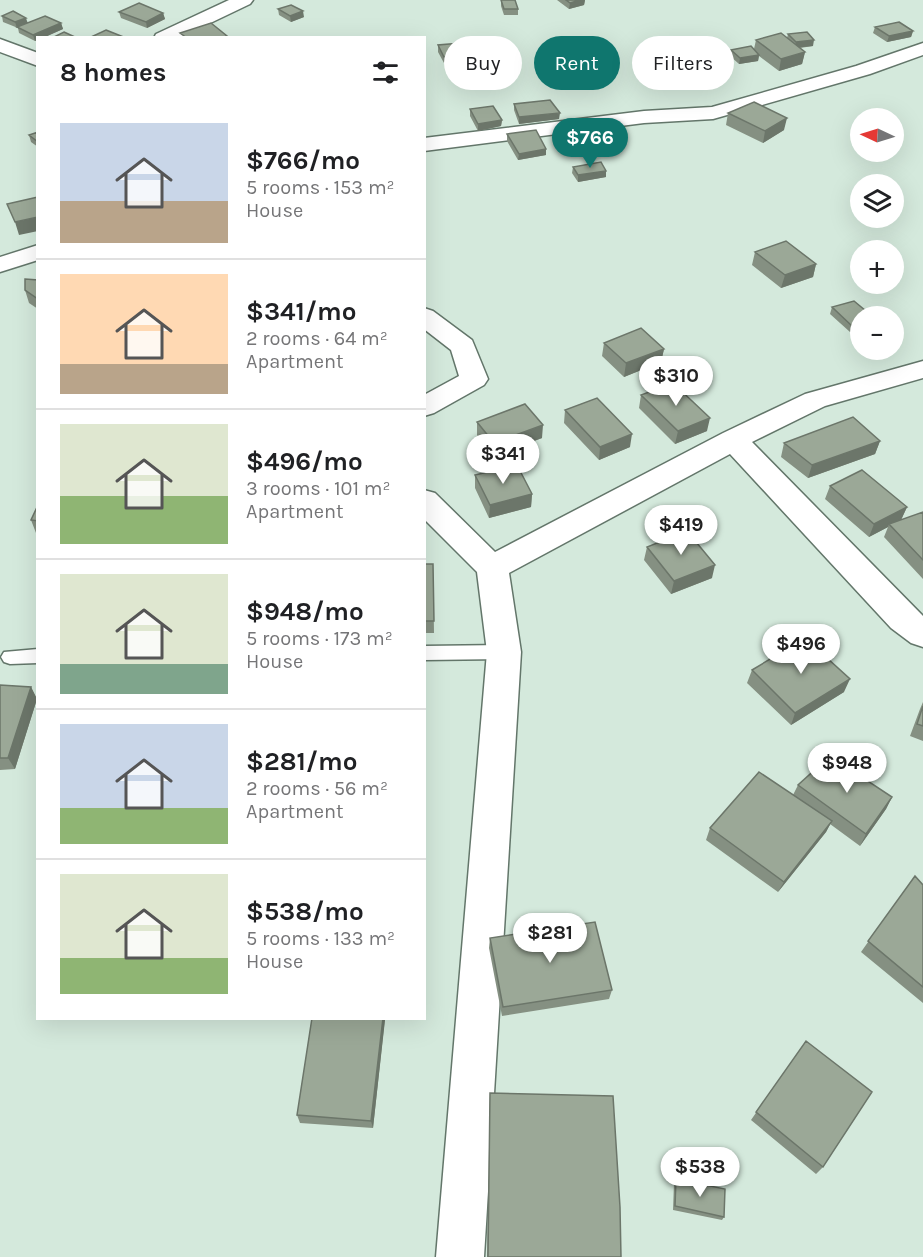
<!DOCTYPE html>
<html lang="en">
<head>
<meta charset="utf-8">
<style>
  :root { --surface:#fff; --page:#f6f6f6; --text:#202124; --muted:#757577; --line:#e0e0e0; --accent:#0f766e }
  body { margin:0; font-family:Karla,sans-serif; background:var(--page); color:var(--text); height:100vh; display:flex; flex-direction:column; font-size:22px; white-space:nowrap }
  * { box-sizing:border-box; margin:0 }
  p { font-size:20px; color:var(--muted) }
  .icon { flex:none; width:33px; height:33px; fill:none; stroke:currentColor; stroke-width:2; stroke-linecap:round; stroke-linejoin:round }
  .map { position:relative; flex:1; overflow:hidden }
  .details { position:absolute; left:36px; top:36px; width:390px; height:984px; display:flex; flex-direction:column; background:var(--surface); border-radius:0px; box-shadow:0 6px 24px #0002 }
  .details>* { flex:none }
  .top-card { position:absolute; left:444px; top:36px; width:388px; height:54px; display:flex; gap:12px }
  .needle { width:39px; rotate:274deg }
  .buttons { position:absolute; left:850px; top:108px; display:grid; gap:12px }
  .buttons a { display:grid; place-items:center; width:54px; height:54px; border-radius:50%; background:var(--surface); box-shadow:0 6px 24px #0002; font-size:30px }
  .price { position:absolute; translate:-50% -51px; padding:0 14px; border-radius:21px; background:#fff; color:#222; font-size:20px; line-height:39px; filter:drop-shadow(0 2px 3px #0008) }
  .price::after { content:''; position:absolute; left:50%; top:36px; width:18px; height:14px; margin-left:-9px; background:inherit; clip-path:polygon(0 0,100% 0,50% 100%) }
  .price.selected { background:var(--accent); color:#fff }
  ul { padding:0; list-style:none }
  li { display:flex; align-items:center; gap:18px; height:150px; padding:0 24px }
  li+li { border-top:2px solid var(--line) }
  li span { display:grid; place-items:center; flex:none; width:168px; height:120px; border-radius:0px; color:#555 }
  li>.icon { margin-inline-start:auto }
  span .icon { width:72px; height:72px; fill:#fffc; stroke-width:1 }
  li b { font-size:26px }
  h2 { display:flex; justify-content:space-between; align-items:center; height:72px; padding:0 24px; font-size:26px }
  .tag { padding:0 21px; border-radius:27px; background:var(--surface); box-shadow:0 6px 24px #0002; font-size:21px; line-height:54px }
  .tag.selected { background:var(--accent); color:#fff }
  .map>svg:first-child { display:block }
</style>
</head>
<body>
<div class="map">
<svg width="923" height="1257" viewBox="0 0 923 1257">
  <rect width="100%" height="100%" fill="#d4e9dc"/>
  <g fill="none" stroke-linecap="round" stroke-linejoin="round">
    <g stroke="#63766a" stroke-width="3">
      <path id="lane" d="M 504,645 L 510,647 L 513,652 L 510,657 L 504,659 L 424,660 L 424,646 Z
        M 38,649 L 38,663 L 10,664 L 4,662 L 1,657 L 4,652 Z"/>
    </g>
    <g stroke="#63766a" stroke-width="3">
      <path id="street" d="M 229,0 L 253,0 L 250,4 L 179,38 L 154,38 L 156,34 Z
        M 0,39 L 38,53 L 38,66 L 0,52 Z
        M 923,43 L 923,55 L 870,74 L 713,119 L 644,123 L 424,151 L 424,138 L 644,111 L 712,107 L 856,66 Z
        M 38,245 L 38,260 L 0,272 L 0,257 Z
        M 424,308 L 433,311 L 472,340 L 488,379 L 484,385 L 434,413 L 424,416 L 424,395 L 459,376 L 451,350 L 424,329 Z
        M 923,361 L 923,378 L 825,406 L 752,442 L 923,616 L 923,647 L 911,643 L 891,628 L 730,454 L 509,573 L 521,652 L 484,1257 L 436,1257 L 487,652 L 477,572 L 424,519 L 424,490 L 435,493 L 495,552 L 723,433 L 805,394 Z"/>
    </g>
    <use href="#lane" fill="#fff" fill-rule="evenodd"/>
    <use href="#street" fill="#fff" fill-rule="evenodd"/>
  </g>
  <path fill="#859082" d="M 501,0 L 518,9 L 518,15 L 504,15 L 501,6 Z
    M 557,0 L 585,0 L 584,5 L 569,9 Z
    M 278,9 L 304,17 L 291,22 L 279,15 Z
    M 119,12 L 163,13 L 165,19 L 147,28 L 121,18 Z
    M 2,16 L 28,22 L 61,23 L 63,29 L 35,41 L 19,33 L 18,28 L 3,22 Z
    M 875,27 L 913,31 L 911,37 L 887,42 L 873,33 Z
    M 788,34 L 813,46 L 800,48 L 805,52 L 802,64 L 779,71 L 759,56 L 758,61 L 739,64 L 730,56 L 731,50 L 754,49 L 756,40 L 787,38 Z
    M 438,45 L 481,54 L 481,60 L 444,63 L 438,52 Z
    M 514,104 L 559,119 L 519,124 L 514,110 Z
    M 470,109 L 502,120 L 501,126 L 478,131 L 470,116 Z
    M 728,113 L 784,130 L 763,143 L 726,125 Z
    M 38,132 L 38,147 L 31,142 L 29,135 Z
    M 507,134 L 546,149 L 546,155 L 518,160 L 507,141 Z
    M 573,167 L 606,171 L 606,177 L 578,182 L 572,173 Z
    M 755,252 L 816,264 L 813,277 L 781,288 L 752,265 Z
    M 38,280 L 38,309 L 29,303 L 25,290 Z
    M 832,307 L 872,316 L 850,332 L 830,314 Z
    M 604,343 L 664,349 L 661,362 L 624,377 L 602,356 Z
    M 641,395 L 707,431 L 675,444 L 639,408 Z
    M 565,410 L 630,447 L 599,460 L 564,423 Z
    M 477,422 L 542,438 L 494,456 L 477,435 Z
    M 880,441 L 875,454 L 808,478 L 781,457 L 784,443 Z
    M 475,475 L 532,494 L 531,507 L 489,518 L 475,488 Z
    M 830,486 L 907,507 L 901,520 L 923,512 L 923,579 L 884,537 L 888,527 L 869,537 L 825,499 Z
    M 38,505 L 38,533 L 36,533 L 31,520 Z
    M 647,547 L 712,578 L 671,594 L 644,560 Z
    M 424,564 L 433,564 L 434,633 L 424,633 Z
    M 752,670 L 844,692 L 791,725 L 747,683 Z
    M 0,685 L 31,687 L 37,699 L 15,769 L 0,770 Z
    M 923,702 L 923,741 L 910,736 L 920,709 Z
    M 798,785 L 892,797 L 886,809 L 860,846 L 830,824 L 826,832 L 778,892 L 706,840 L 710,828 L 793,795 Z
    M 915,876 L 923,885 L 923,1003 L 861,952 Z
    M 490,938 L 612,990 L 609,999 L 502,1016 L 489,948 Z
    M 312,1018 L 385,1018 L 373,1128 L 300,1123 L 297,1115 Z
    M 806,1041 L 823,1167 L 816,1174 L 751,1120 Z
    M 490,1093 L 621,1257 L 487,1257 Z
    M 676,1179 L 724,1217 L 722,1220 L 673,1210 L 674,1183 Z"/>
  <path fill="#6c766a" d="M 580,0 L 585,0 L 584,5 L 569,9 L 570,3 Z
    M 303,11 L 304,17 L 291,22 L 290,16 Z
    M 163,13 L 165,19 L 147,28 L 146,22 Z
    M 26,18 L 28,24 L 17,27 L 17,28 L 15,22 Z
    M 61,23 L 63,29 L 43,38 L 38,38 L 38,40 L 35,41 L 33,35 Z
    M 913,31 L 911,37 L 887,42 L 889,36 Z
    M 814,40 L 813,46 L 794,48 L 796,42 Z
    M 805,52 L 802,64 L 779,71 L 781,59 Z
    M 759,55 L 758,61 L 739,64 L 740,58 Z
    M 560,113 L 559,119 L 519,124 L 519,117 Z
    M 787,118 L 784,130 L 763,143 L 765,131 Z
    M 502,120 L 501,126 L 478,131 L 478,124 Z
    M 546,149 L 546,155 L 518,160 L 519,154 Z
    M 606,171 L 606,177 L 578,182 L 578,175 Z
    M 38,217 L 38,231 L 19,235 L 15,222 Z
    M 816,264 L 813,277 L 781,288 L 785,275 Z
    M 861,323 L 861,329 L 850,332 L 852,326 Z
    M 664,349 L 661,362 L 624,377 L 626,363 Z
    M 710,418 L 707,431 L 675,444 L 678,431 Z
    M 543,425 L 542,438 L 494,456 L 494,443 Z
    M 632,434 L 630,447 L 599,460 L 600,447 Z
    M 880,441 L 875,454 L 808,478 L 812,465 Z
    M 532,494 L 531,507 L 489,518 L 490,505 Z
    M 907,507 L 901,520 L 889,524 L 888,527 L 869,537 L 874,524 Z
    M 715,565 L 712,578 L 671,594 L 674,581 Z
    M 850,679 L 844,692 L 791,725 L 795,713 Z
    M 31,687 L 37,699 L 15,769 L 8,758 Z
    M 892,797 L 886,809 L 860,846 L 866,834 Z
    M 832,821 L 826,832 L 778,892 L 784,882 Z
    M 383,1018 L 385,1018 L 385,1020 L 373,1128 L 371,1121 Z"/>
  <path fill="#9ba897" stroke="#6c766a" stroke-width="1.5" d="M 501,0 L 515,0 L 518,9 L 504,9 Z
    M 566,0 L 580,0 L 570,3 Z
    M 139,3 L 163,13 L 146,22 L 119,12 Z
    M 291,5 L 303,11 L 290,16 L 278,9 Z
    M 13,11 L 26,18 L 15,22 L 2,16 Z
    M 45,16 L 61,23 L 33,35 L 17,27 Z
    M 899,22 L 913,31 L 889,36 L 875,27 Z
    M 211,23 L 227,36 L 221,38 L 187,38 L 180,33 Z
    M 106,30 L 126,38 L 89,38 Z
    M 64,32 L 77,38 L 52,38 Z
    M 807,32 L 814,40 L 796,42 L 788,34 Z
    M 781,33 L 805,52 L 781,59 L 756,40 Z
    M 473,42 L 481,54 L 444,57 L 438,45 Z
    M 751,46 L 759,55 L 740,58 L 731,50 Z
    M 550,100 L 560,113 L 519,117 L 514,104 Z
    M 754,102 L 787,118 L 765,131 L 728,113 Z
    M 493,106 L 502,120 L 478,124 L 470,109 Z
    M 536,130 L 546,149 L 519,154 L 507,134 Z
    M 38,132 L 38,142 L 29,135 Z
    M 601,162 L 606,171 L 578,175 L 573,167 Z
    M 38,197 L 38,217 L 15,222 L 7,204 Z
    M 786,241 L 816,264 L 785,275 L 755,252 Z
    M 25,279 L 38,280 L 38,299 L 25,290 Z
    M 854,301 L 872,316 L 861,316 L 861,323 L 852,326 L 832,307 Z
    M 641,328 L 664,349 L 626,363 L 604,343 Z
    M 673,383 L 710,418 L 678,431 L 641,395 Z
    M 597,398 L 632,434 L 600,447 L 565,410 Z
    M 525,404 L 543,425 L 494,443 L 477,422 Z
    M 853,417 L 880,441 L 812,465 L 784,443 Z
    M 517,465 L 532,494 L 490,505 L 475,475 Z
    M 862,470 L 907,507 L 874,524 L 830,486 Z
    M 38,505 L 38,521 L 31,520 Z
    M 923,512 L 923,560 L 889,524 Z
    M 687,531 L 715,565 L 674,581 L 647,547 Z
    M 424,564 L 433,564 L 434,621 L 424,621 Z
    M 805,638 L 850,679 L 795,713 L 752,670 Z
    M 0,685 L 31,687 L 8,758 L 0,758 Z
    M 923,706 L 923,726 L 917,724 Z
    M 830,756 L 892,797 L 866,834 L 798,785 Z
    M 759,772 L 832,821 L 784,882 L 710,828 Z
    M 915,876 L 923,885 L 923,987 L 868,941 Z
    M 595,922 L 612,990 L 503,1007 L 490,938 Z
    M 312,1018 L 383,1018 L 371,1121 L 297,1115 Z
    M 806,1041 L 872,1092 L 823,1167 L 756,1112 Z
    M 490,1093 L 613,1096 L 620,1207 L 621,1257 L 488,1257 Z
    M 676,1179 L 725,1189 L 724,1217 L 675,1206 Z"/>
</svg>
<div class="buttons">
<a><svg class="needle" viewBox="-14 -14 28 28"><path d="M0-13l5 13h-10z" fill="#e53935"/><path d="M0 13l5-13h-10z" fill="#757577"/></svg></a>
<a><svg class="icon" aria-label="layers" viewBox="0 0 24 24"><path d="M12 4l9 5-9 5-9-5zM3 14l9 5 9-5"/></svg></a>
<a>+</a>
<a>−</a>
</div>
<b class="price selected" style="left:590px;top:169px">$766</b>
<b class="price" style="left:676px;top:407px">$310</b>
<b class="price" style="left:503px;top:485px">$341</b>
<b class="price" style="left:681px;top:556px">$419</b>
<b class="price" style="left:801px;top:675px">$496</b>
<b class="price" style="left:847px;top:794px">$948</b>
<b class="price" style="left:550px;top:964px">$281</b>
<b class="price" style="left:700px;top:1198px">$538</b>
<div class="top-card">
<a class="tag">Buy</a>
<a class="tag selected">Rent</a>
<a class="tag">Filters</a>
</div>
<section class="details">
<h2>8 homes<svg class="icon" aria-label="filters" viewBox="0 0 24 24"><path d="M4 7h16M4 17h16"/><circle cx="9" cy="7" r="2"/><circle cx="15" cy="17" r="2"/></svg></h2>
<ul>
<li><span style="background:linear-gradient(#c9d6e8 65%,#b9a48a 0)"><svg class="icon" aria-label="home" viewBox="0 0 24 24"><path d="M3 11l9-7 9 7M6 9v11h12V9"/></svg></span><div><b>$766/mo</b><p>5 rooms · 153 m²</p><p>House</p></div></li>
<li><span style="background:linear-gradient(#ffd9b3 75%,#b9a48a 0)"><svg class="icon" aria-label="home" viewBox="0 0 24 24"><path d="M3 11l9-7 9 7M6 9v11h12V9"/></svg></span><div><b>$341/mo</b><p>2 rooms · 64 m²</p><p>Apartment</p></div></li>
<li><span style="background:linear-gradient(#dfe7d0 60%,#8fb573 0)"><svg class="icon" aria-label="home" viewBox="0 0 24 24"><path d="M3 11l9-7 9 7M6 9v11h12V9"/></svg></span><div><b>$496/mo</b><p>3 rooms · 101 m²</p><p>Apartment</p></div></li>
<li><span style="background:linear-gradient(#dfe7d0 75%,#7fa58c 0)"><svg class="icon" aria-label="home" viewBox="0 0 24 24"><path d="M3 11l9-7 9 7M6 9v11h12V9"/></svg></span><div><b>$948/mo</b><p>5 rooms · 173 m²</p><p>House</p></div></li>
<li><span style="background:linear-gradient(#c9d6e8 70%,#8fb573 0)"><svg class="icon" aria-label="home" viewBox="0 0 24 24"><path d="M3 11l9-7 9 7M6 9v11h12V9"/></svg></span><div><b>$281/mo</b><p>2 rooms · 56 m²</p><p>Apartment</p></div></li>
<li><span style="background:linear-gradient(#dfe7d0 70%,#8fb573 0)"><svg class="icon" aria-label="home" viewBox="0 0 24 24"><path d="M3 11l9-7 9 7M6 9v11h12V9"/></svg></span><div><b>$538/mo</b><p>5 rooms · 133 m²</p><p>House</p></div></li>
</ul>
</section>
</div>
</body>
</html>
